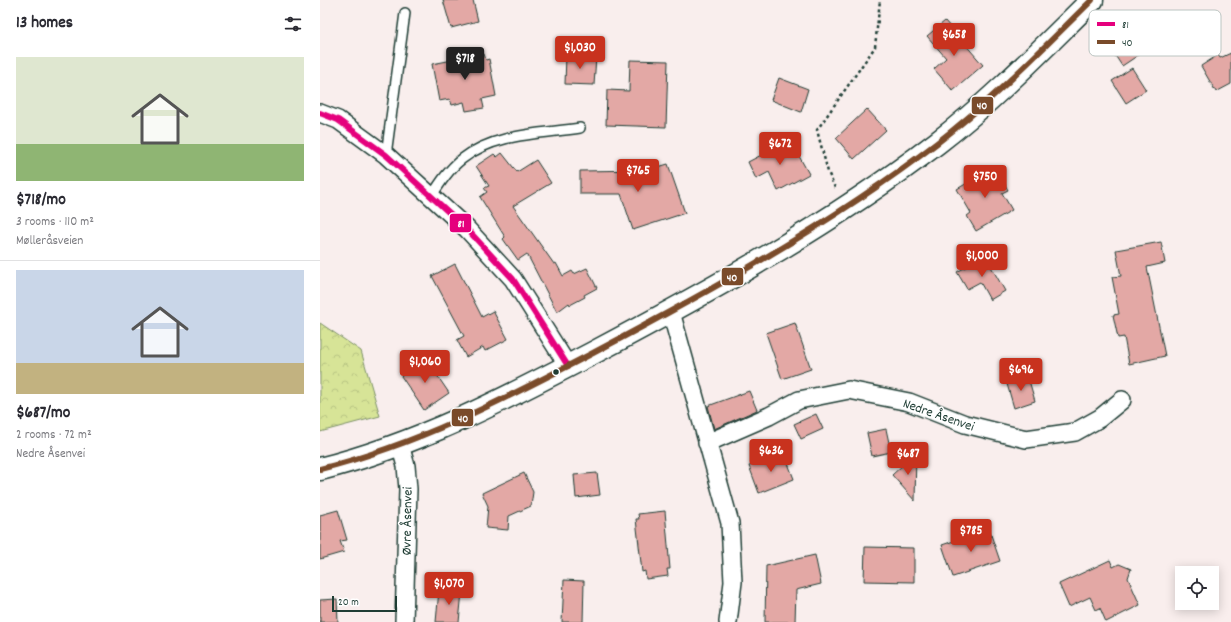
<!DOCTYPE html>
<html lang="en">
<head>
<meta charset="utf-8">
<style>
  :root { --surface:#fff; --page:#f2f2f3; --text:#2b2b33; --muted:#7c7c81; --line:#e1e1e2; --accent:#c8321e }
  body { margin:0; font-family:Dekko,sans-serif; background:var(--page); color:var(--text); height:100vh; display:flex; flex-direction:column; font-size:15px; white-space:nowrap }
  * { box-sizing:border-box; margin:0 }
  p { font-size:13px; color:var(--muted) }
  .icon { flex:none; width:22px; height:22px; fill:none; stroke:currentColor; stroke-width:2; stroke-linecap:round; stroke-linejoin:round }
  .map { position:relative; flex:1; overflow:hidden }
  .drawer { display:flex; flex-direction:column; background:var(--surface); width:320px }
  .drawer>* { flex:none }
  .tools { position:absolute; left:855px; top:566px; display:grid; gap:8px }
  .tools a { display:grid; place-items:center; width:44px; height:44px; border-radius:0px; background:var(--surface); box-shadow:0 2px 10px #0003; font-size:20px }
  .scale { position:absolute; left:12px; bottom:10px; width:65px; box-sizing:border-box; padding-left:4px; border:2px solid #1f3d34; border-top:0; font-size:11px; line-height:14px; white-space:nowrap; color:#1f3d34; -webkit-text-stroke:3px #fff; paint-order:stroke }
  .price { position:absolute; translate:-50% -34px; padding:0 9px; border-radius:4px; background:var(--accent); color:#fff; font-size:13px; line-height:26px; filter:drop-shadow(0 1px 2px #0008) }
  .price::after { content:''; position:absolute; left:50%; top:24px; width:12px; height:9px; margin-left:-6px; background:inherit; clip-path:polygon(0 0,100% 0,50% 100%) }
  .price.active { background:#222; color:#fff }
  ul { padding:0; list-style:none }
  li { display:grid; align-content:center; gap:8px; height:212px; padding:0 16px }
  li+li { border-top:1px solid var(--line) }
  li span { display:grid; place-items:center; height:124px; border-radius:0px; color:#555 }
  li>.icon { margin-inline-start:auto }
  span .icon { width:72px; height:72px; fill:#fffc; stroke-width:1 }
  li b { font-size:17px }
  h2 { display:flex; justify-content:space-between; align-items:center; height:48px; padding:0 16px; font-size:17px }
  main { display:flex; flex:1; min-height:0 }
  .map>svg:first-child { display:block }
</style>
</head>
<body>
<main>
<section class="drawer">
<h2>13 homes<svg class="icon" aria-label="filters" viewBox="0 0 24 24"><path d="M4 7h16M4 17h16"/><circle cx="9" cy="7" r="2"/><circle cx="15" cy="17" r="2"/></svg></h2>
<ul>
<li><span style="background:linear-gradient(#dfe7d0 70%,#8fb573 0)"><svg class="icon" aria-label="home" viewBox="0 0 24 24"><path d="M3 11l9-7 9 7M6 9v11h12V9"/></svg></span><div><b>$718/mo</b><p>3 rooms · 110 m²</p><p>Mølleråsveien</p></div></li>
<li><span style="background:linear-gradient(#c9d6e8 75%,#c2b280 0)"><svg class="icon" aria-label="home" viewBox="0 0 24 24"><path d="M3 11l9-7 9 7M6 9v11h12V9"/></svg></span><div><b>$687/mo</b><p>2 rooms · 72 m²</p><p>Nedre Åsenvei</p></div></li>
</ul>
</section>
<div class="map">
<svg width="911" height="622" viewBox="0 0 911 622">
  <defs>
    <pattern id="forest-crowns" width="20" height="18" patternUnits="userSpaceOnUse"><rect width="20" height="18" fill="#d7e497"/><path d="M2 6a3 3 0 1 1 6 0M12 15a3 3 0 1 1 6 0" fill="none" stroke="#b8c483"/></pattern>
  </defs>
  <rect width="100%" height="100%" fill="#f9eeed"/>
  <filter id="ink" filterUnits="userSpaceOnUse"><feTurbulence type="fractalNoise" baseFrequency=".025" numOctaves="2"/><feDisplacementMap in="SourceGraphic" scale="8" xChannelSelector="R" yChannelSelector="G"/><feConvolveMatrix kernelMatrix="1 2 1 2 8 2 1 2 1" color-interpolation-filters="sRGB"/></filter>
  <g filter="url(#ink)">
    <path fill="url(#forest-crowns)" stroke="#7b9066" d="M 0,323 L 41,351 L 60,416 L 0,432 Z"/>
    <path fill="#e3a8a5" stroke="#1f3d34" d="M 123,0 L 153,0 L 158,21 L 131,28 Z
      M 811,14 L 832,46 L 802,66 L 781,34 Z
      M 625,21 L 663,65 L 633,91 L 614,69 L 626,58 L 607,36 Z
      M 911,53 L 911,84 L 896,92 L 881,66 L 898,55 L 900,58 Z
      M 164,54 L 166,60 L 169,59 L 176,96 L 162,99 L 164,108 L 146,111 L 144,102 L 132,105 L 130,99 L 119,101 L 112,64 Z
      M 246,55 L 276,57 L 274,85 L 245,84 Z
      M 310,60 L 348,61 L 346,127 L 286,125 L 287,90 L 309,91 Z
      M 812,68 L 826,90 L 806,103 L 792,81 Z
      M 459,78 L 488,89 L 481,112 L 451,100 Z
      M 547,109 L 566,130 L 534,159 L 516,138 Z
      M 470,140 L 489,174 L 458,191 L 449,172 L 436,179 L 428,162 Z
      M 182,153 L 197,172 L 216,160 L 231,183 L 193,206 L 234,264 L 236,263 L 243,276 L 252,271 L 254,274 L 267,268 L 277,288 L 264,295 L 265,297 L 250,305 L 249,303 L 237,312 L 207,254 L 198,260 L 183,239 L 185,237 L 160,197 L 167,192 L 164,188 L 169,186 L 156,166 L 174,154 L 177,157 Z
      M 348,164 L 365,213 L 313,230 L 301,194 L 260,194 L 260,171 L 328,170 Z
      M 675,167 L 688,190 L 682,193 L 692,210 L 656,231 L 647,216 L 651,213 L 637,189 Z
      M 841,242 L 845,263 L 827,267 L 845,356 L 809,364 L 804,337 L 798,338 L 793,315 L 799,314 L 792,277 L 801,276 L 796,250 Z
      M 665,256 L 685,291 L 670,300 L 660,282 L 647,289 L 637,272 Z
      M 135,264 L 162,317 L 173,311 L 188,339 L 165,351 L 163,347 L 146,357 L 137,340 L 144,336 L 112,276 Z
      M 475,323 L 491,369 L 462,379 L 446,333 Z
      M 106,359 L 129,393 L 104,410 L 81,376 Z
      M 708,377 L 715,401 L 694,408 L 687,384 Z
      M 429,391 L 437,410 L 394,429 L 388,406 Z
      M 496,414 L 503,429 L 481,439 L 474,424 Z
      M 566,429 L 571,452 L 552,456 L 547,433 Z
      M 464,453 L 474,479 L 439,493 L 429,466 Z
      M 596,453 L 595,501 L 572,475 Z
      M 204,473 L 213,492 L 211,506 L 189,516 L 188,530 L 166,528 L 168,506 L 162,493 Z
      M 277,473 L 280,495 L 256,498 L 254,475 Z
      M 18,510 L 27,540 L 20,541 L 24,552 L 0,559 L 0,515 Z
      M 345,511 L 350,569 L 347,569 L 348,576 L 326,579 L 325,571 L 322,572 L 316,519 L 319,519 L 318,514 Z
      M 669,529 L 680,561 L 633,577 L 622,545 Z
      M 545,547 L 594,548 L 594,582 L 544,581 Z
      M 495,555 L 501,584 L 476,590 L 475,622 L 445,622 L 446,566 Z
      M 790,560 L 793,567 L 799,564 L 811,569 L 808,578 L 820,605 L 786,622 L 780,608 L 776,610 L 770,597 L 749,607 L 739,584 Z
      M 244,580 L 264,581 L 263,622 L 242,622 Z
      M 119,590 L 142,592 L 139,622 L 116,622 Z
      M 17,599 L 18,622 L 0,622 L 0,600 Z"/>
    <g fill="none" stroke-linecap="round" stroke-linejoin="round">
      <g stroke="#1f3d34" stroke-width="12">
        <path id="service" d="M 66,155 L 85,13
          M 111,197 C 120,183 129,169 142,159 C 175,133 220,134 260,128"/>
      </g>
      <g stroke="#1f3d34" stroke-width="20">
        <path id="minor" d="M 0,113 L 18,120 L 66,155 L 147,229 L 193,279 L 248,366
          M 351,312 L 410,523 L 413,582 L 408,622
          M 387,443 L 449,416 L 479,400 L 529,390 L 589,402 L 645,424 L 706,439 L 755,432 L 780,418 L 802,400
          M 80,445 L 86,466 L 88,489 L 84,622"/>
      </g>
      <g stroke="#1f3d34" stroke-width="25">
        <path id="secondary" d="M 0,469 C 97,445 185,399 273,353 C 392,290 510,225 617,143 C 673,100 722,49 772,0"/>
      </g>
      <path stroke="#1f3d34" stroke-width="2.5" stroke-dasharray="3 3" stroke-linecap="butt" d="M 515,188 L 508,172 L 497,130 L 555,47 L 560,0"/>
      <use href="#service" stroke="#fff" stroke-width="9"/>
      <use href="#minor" stroke="#fff" stroke-width="17"/>
      <use href="#secondary" stroke="#fff" stroke-width="22"/>
      <g stroke="#fff" stroke-width="9">
        <path id="bus-1" d="M 0,113 L 18,120 L 66,155 L 147,229 L 193,279 L 248,366"/>
      </g>
      <g stroke="#fff" stroke-width="9">
        <path id="bus-2" d="M 0,469 C 97,445 185,399 273,353 C 392,290 510,225 617,143 C 673,100 722,49 772,0"/>
      </g>
      <use href="#bus-1" stroke="#e5007d" stroke-width="6"/>
      <use href="#bus-2" stroke="#7a4b2a" stroke-width="6"/>
    </g>
  </g>
  <circle fill="#1f3d34" stroke="#fff" stroke-width="1.5" cx="236" cy="372" r="3.5"/>
  <g text-anchor="middle" stroke-width="3" stroke-linejoin="round" paint-order="stroke">
    <g font-size="14" fill="#1f3d34" stroke="#fff">
      <text transform="translate(619 414) rotate(19)" y="5">Nedre Åsenvei</text>
      <text transform="translate(86 521) rotate(-89)" y="5">Øvre Åsenvei</text>
    </g>
  </g>
  <rect x="769" y="10" width="132" height="46" rx="6" fill="#fff" stroke="#bcc5c2" stroke-width="1"/>
  <rect x="777" y="22" width="18" height="4" fill="#e5007d"/>
  <rect x="777" y="40" width="18" height="4" fill="#7a4b2a"/>
  <g font-size="11" fill="#1f3d34">
    <text x="802" y="28">81</text>
    <text x="802" y="46">40</text>
  </g>
  <g stroke="#fff" stroke-width="1.5">
    <rect x="651" y="96" width="23" height="19" rx="4" fill="#7a4b2a"/>
    <rect x="129" y="213" width="23" height="20" rx="4" fill="#e5007d"/>
    <rect x="401" y="267" width="23" height="19" rx="4" fill="#7a4b2a"/>
    <rect x="131" y="408" width="23" height="19" rx="4" fill="#7a4b2a"/>
  </g>
  <g font-size="11" text-anchor="middle" font-weight="bold" fill="#fff">
    <text x="662" y="109">40</text>
    <text x="141" y="227">81</text>
    <text x="412" y="281">40</text>
    <text x="143" y="422">40</text>
  </g>
</svg>
<div class="tools">
<a><svg class="icon" aria-label="locate" viewBox="0 0 24 24"><circle cx="12" cy="12" r="6"/><path d="M12 2v4M12 18v4M2 12h4M18 12h4"/></svg></a>
</div>
<div class="scale">20 m</div>
<b class="price" style="left:634px;top:57px">$658</b>
<b class="price" style="left:260px;top:70px">$1,030</b>
<b class="price active" style="left:145px;top:81px">$718</b>
<b class="price" style="left:460px;top:166px">$672</b>
<b class="price" style="left:318px;top:193px">$765</b>
<b class="price" style="left:665px;top:199px">$750</b>
<b class="price" style="left:662px;top:278px">$1,000</b>
<b class="price" style="left:105px;top:384px">$1,060</b>
<b class="price" style="left:701px;top:392px">$696</b>
<b class="price" style="left:451px;top:473px">$636</b>
<b class="price" style="left:588px;top:476px">$687</b>
<b class="price" style="left:651px;top:553px">$785</b>
<b class="price" style="left:129px;top:606px">$1,070</b>
</div>
</main>
</body>
</html>
